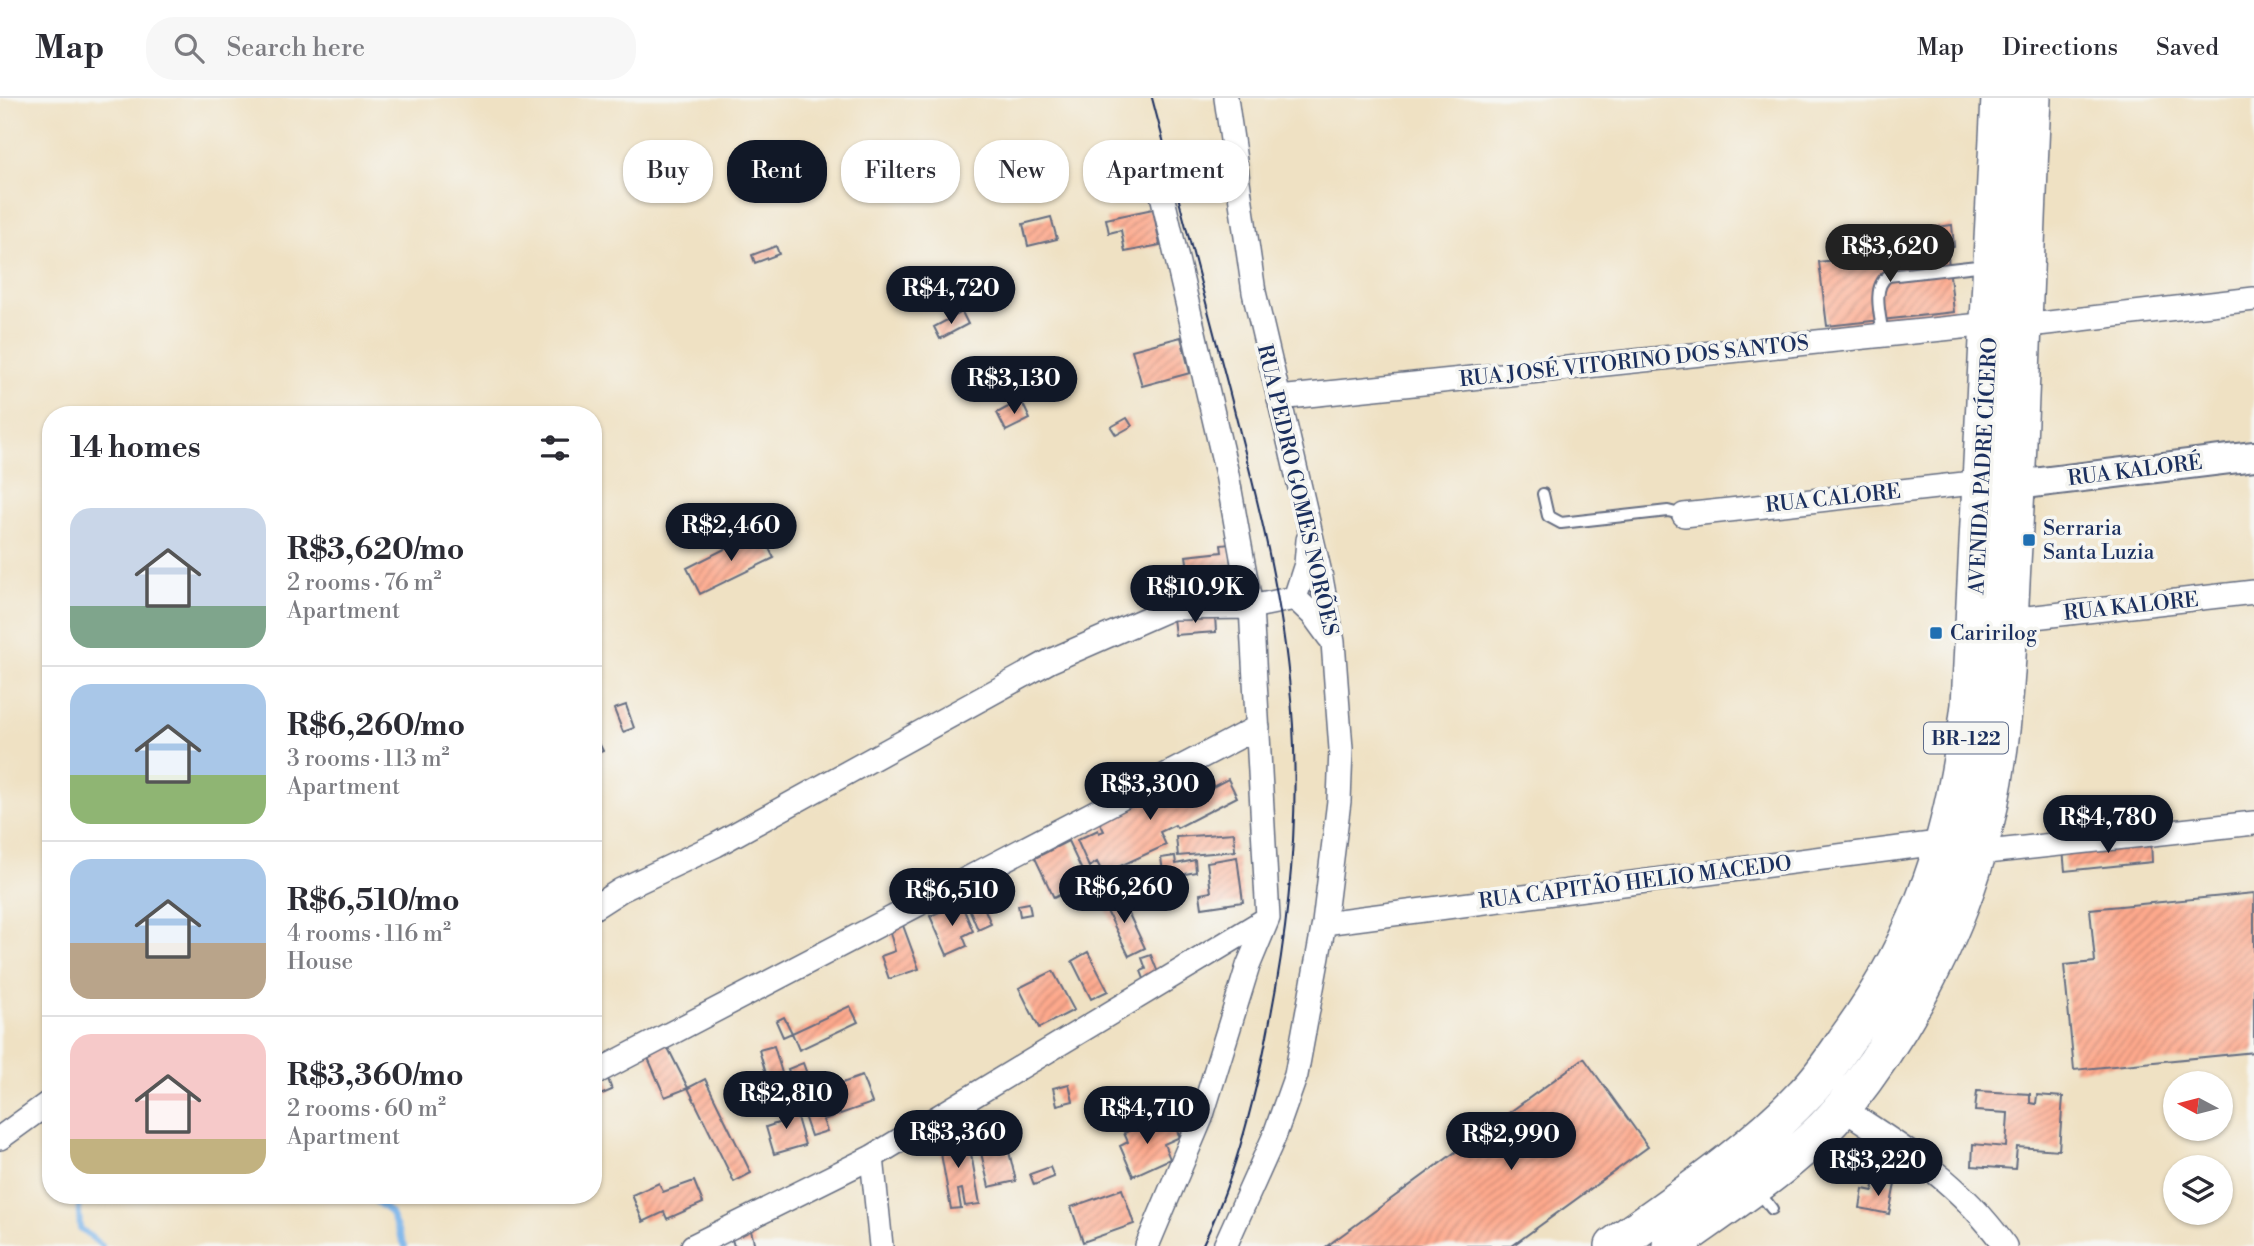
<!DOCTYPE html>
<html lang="en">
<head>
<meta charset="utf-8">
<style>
  :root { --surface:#fff; --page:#f7f7f7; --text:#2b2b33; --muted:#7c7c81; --line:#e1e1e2; --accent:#111827 }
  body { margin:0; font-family:"Libre Bodoni",serif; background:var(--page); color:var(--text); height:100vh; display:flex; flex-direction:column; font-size:26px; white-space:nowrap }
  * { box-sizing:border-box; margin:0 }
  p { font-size:23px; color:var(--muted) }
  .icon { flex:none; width:38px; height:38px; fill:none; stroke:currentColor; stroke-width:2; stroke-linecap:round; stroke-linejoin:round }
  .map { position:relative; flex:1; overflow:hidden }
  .sheet { position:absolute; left:42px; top:308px; width:560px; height:798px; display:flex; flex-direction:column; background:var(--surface); border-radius:28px; box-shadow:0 2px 5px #0004 }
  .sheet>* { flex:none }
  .banner { position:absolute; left:623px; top:42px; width:665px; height:63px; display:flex; gap:14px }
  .needle { width:46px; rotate:277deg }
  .fabs { position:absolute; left:2163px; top:973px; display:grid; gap:14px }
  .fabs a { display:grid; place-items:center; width:70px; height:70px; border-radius:50%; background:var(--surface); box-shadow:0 2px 5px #0004; font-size:35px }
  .price { position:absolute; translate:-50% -60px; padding:0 16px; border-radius:24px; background:var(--accent); color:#fff; font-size:23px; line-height:46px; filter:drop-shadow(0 2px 4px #0008) }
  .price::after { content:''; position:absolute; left:50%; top:42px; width:21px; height:16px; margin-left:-10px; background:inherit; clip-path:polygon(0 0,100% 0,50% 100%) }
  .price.current { background:#222; color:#fff }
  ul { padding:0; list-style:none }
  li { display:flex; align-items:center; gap:21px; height:175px; padding:0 28px }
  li+li { border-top:2px solid var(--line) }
  li span { display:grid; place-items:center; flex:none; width:196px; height:140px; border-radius:21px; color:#555 }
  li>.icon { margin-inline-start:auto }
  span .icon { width:84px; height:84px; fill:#fffc; stroke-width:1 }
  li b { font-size:30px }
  h2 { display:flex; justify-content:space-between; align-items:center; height:84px; padding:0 28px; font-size:30px }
  .chip { padding:0 24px; border-radius:28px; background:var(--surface); box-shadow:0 2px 5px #0004; font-size:24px; line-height:63px }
  .chip.current { background:var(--accent); color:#fff }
  header { display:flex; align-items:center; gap:42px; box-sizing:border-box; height:98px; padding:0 35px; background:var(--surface); border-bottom:2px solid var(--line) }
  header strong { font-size:33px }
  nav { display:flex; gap:38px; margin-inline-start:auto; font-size:24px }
  .search { width:490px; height:63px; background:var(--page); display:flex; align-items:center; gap:18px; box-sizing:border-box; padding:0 24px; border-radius:28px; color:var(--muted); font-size:26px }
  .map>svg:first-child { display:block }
</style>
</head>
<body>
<header>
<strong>Map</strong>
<div class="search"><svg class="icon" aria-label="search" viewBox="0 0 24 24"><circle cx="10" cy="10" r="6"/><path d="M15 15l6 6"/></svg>Search here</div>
<nav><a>Map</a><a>Directions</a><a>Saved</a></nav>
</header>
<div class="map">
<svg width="2254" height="1148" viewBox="0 0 2254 1148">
  <defs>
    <pattern id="building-hatch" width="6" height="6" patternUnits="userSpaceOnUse" patternTransform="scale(1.75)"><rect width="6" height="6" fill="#fea98c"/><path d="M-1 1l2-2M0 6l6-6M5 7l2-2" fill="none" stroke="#cd8a76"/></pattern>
  </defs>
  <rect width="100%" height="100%" fill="#f6f6f2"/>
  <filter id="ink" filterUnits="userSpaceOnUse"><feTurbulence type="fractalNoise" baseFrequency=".0143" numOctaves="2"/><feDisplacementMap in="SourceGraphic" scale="14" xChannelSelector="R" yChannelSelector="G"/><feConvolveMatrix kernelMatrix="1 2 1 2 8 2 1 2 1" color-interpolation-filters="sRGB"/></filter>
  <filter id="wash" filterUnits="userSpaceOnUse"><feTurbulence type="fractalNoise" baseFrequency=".00686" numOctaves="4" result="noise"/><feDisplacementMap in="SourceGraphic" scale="28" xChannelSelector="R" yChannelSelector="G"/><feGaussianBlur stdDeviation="1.57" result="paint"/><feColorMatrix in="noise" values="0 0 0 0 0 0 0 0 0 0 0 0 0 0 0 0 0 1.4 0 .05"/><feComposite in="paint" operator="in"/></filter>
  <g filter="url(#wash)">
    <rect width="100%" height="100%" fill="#efe1c3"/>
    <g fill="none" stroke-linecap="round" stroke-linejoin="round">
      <path stroke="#79b4ea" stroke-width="6" d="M 78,1097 L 80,1130 L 102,1148
        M 367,1097 L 390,1114 L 405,1148"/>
    </g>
    <g id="blocks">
      <path fill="url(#building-hatch)" d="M 1153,111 L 1160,147 L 1125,154 L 1121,132 L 1109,135 L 1106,121 Z
        M 1051,119 L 1057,141 L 1028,148 L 1023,126 Z
        M 1952,127 L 1954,149 L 1947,150 L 1954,214 L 1827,228 L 1819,164 L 1932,151 L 1930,130 Z
        M 776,148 L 779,156 L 755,165 L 752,157 Z
        M 962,214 L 968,226 L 940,241 L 934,229 Z
        M 1181,239 L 1190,275 L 1142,288 L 1132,252 Z
        M 1054,279 L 1059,291 L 1040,299 L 1034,287 Z
        M 1021,302 L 1030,321 L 1006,333 L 997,315 Z
        M 1127,320 L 1132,328 L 1116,337 L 1111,329 Z
        M 760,433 L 774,460 L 700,496 L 687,470 Z
        M 1229,446 L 1231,466 L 1188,471 L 1186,458 L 1222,454 L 1221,447 Z
        M 1215,517 L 1216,534 L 1175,537 L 1173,520 Z
        M 626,607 L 634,630 L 623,634 L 614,611 Z
        M 593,633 L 603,653 L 593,657 Z
        M 1195,674 L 1203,689 L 1188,697 L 1189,701 L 1228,681 L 1237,699 L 1177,730 L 1175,727 L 1160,734 L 1166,747 L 1103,776 L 1097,764 L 1089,769 L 1077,742 L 1098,732 L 1099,735 L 1104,733 L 1098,721 Z
        M 1234,735 L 1235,753 L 1178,758 L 1176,739 Z
        M 2151,742 L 2152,764 L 2065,773 L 2063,751 Z
        M 1068,743 L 1087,783 L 1054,800 L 1035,760 Z
        M 1175,758 L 1176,766 L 1195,762 L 1196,774 L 1164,780 L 1161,760 Z
        M 1237,759 L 1243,804 L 1202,810 L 1200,796 L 1211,794 L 1207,764 Z
        M 1113,777 L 1119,794 L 1104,799 L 1098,783 Z
        M 974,785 L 991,826 L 978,832 L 961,791 Z
        M 2254,795 L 2254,954 L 2074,972 L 2064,867 L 2095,864 L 2090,811 Z
        M 1120,797 L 1145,850 L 1129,858 L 1103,805 Z
        M 961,805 L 973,833 L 963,838 L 967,848 L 947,857 L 930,818 Z
        M 1029,805 L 1031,816 L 1020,818 L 1018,807 Z
        M 901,822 L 919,871 L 889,881 L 881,858 L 895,853 L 888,827 Z
        M 1088,854 L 1108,893 L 1091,901 L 1072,863 Z
        M 1151,857 L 1160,880 L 1146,886 L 1141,873 L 1146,871 L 1142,860 Z
        M 1053,873 L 1074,912 L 1039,930 L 1019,890 Z
        M 850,908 L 858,924 L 799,952 L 792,935 Z
        M 784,919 L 792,935 L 783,939 L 776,923 Z
        M 665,944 L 688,990 L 665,999 L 645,953 Z
        M 774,948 L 787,992 L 772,996 L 759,952 Z
        M 1584,960 L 1648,1049 L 1512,1148 L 1327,1148 Z
        M 803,965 L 814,995 L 862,978 L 872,1005 L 823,1022 L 827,1033 L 811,1038 L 788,971 Z
        M 608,981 L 612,992 L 593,1000 L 593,987 Z
        M 705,981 L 751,1075 L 734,1084 L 688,990 Z
        M 1069,986 L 1073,1003 L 1057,1007 L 1053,990 Z
        M 1977,993 L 2030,996 L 2030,1005 L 2036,1006 L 2037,997 L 2063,999 L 2059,1052 L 2017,1049 L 2015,1071 L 1972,1068 L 1973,1046 L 2006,1049 L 2008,1015 L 1975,1013 Z
        M 793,1006 L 805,1047 L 774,1056 L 766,1029 L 781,1024 L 777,1011 Z
        M 1155,1021 L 1161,1032 L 1174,1027 L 1180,1039 L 1164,1046 L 1170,1061 L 1133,1078 L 1120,1048 L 1128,1044 L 1124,1035 Z
        M 950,1026 L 954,1053 L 970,1050 L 980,1106 L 965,1108 L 962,1091 L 958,1092 L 961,1110 L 951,1111 L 936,1028 Z
        M 994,1038 L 996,1043 L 1006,1041 L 1016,1083 L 989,1089 L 978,1042 Z
        M 1050,1069 L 1054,1079 L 1034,1087 L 1030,1076 Z
        M 1875,1082 L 1895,1086 L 1889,1116 L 1860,1110 L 1863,1091 L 1873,1093 Z
        M 694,1083 L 703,1105 L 667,1121 L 664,1114 L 643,1124 L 632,1097 L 659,1085 L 663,1094 Z
        M 1122,1091 L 1134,1126 L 1083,1144 L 1071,1109 Z
        M 750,1129 L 755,1148 L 734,1148 L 730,1135 Z"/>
    </g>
  </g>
  <g filter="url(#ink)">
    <use href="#blocks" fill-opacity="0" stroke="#656d81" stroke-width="2"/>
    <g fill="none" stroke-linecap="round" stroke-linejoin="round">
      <g stroke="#656d81" stroke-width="14">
        <path id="service" d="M 1883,237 C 1881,220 1871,189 1888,178 L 1986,167
          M 1543,396 L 1548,418 L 1561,425 L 1668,413 L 1684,417
          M 1759,1094 L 1772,1111"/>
      </g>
      <g stroke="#656d81" stroke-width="26">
        <path id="minor" d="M 2022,228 L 2254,201
          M 1279,300 L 1990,226
          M 1684,417 L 1982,384
          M 1295,500 L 1306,466 L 1308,442
          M 2009,522 L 2254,494
          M 1978,755 L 2254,725
          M 593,810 L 621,792 L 716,747 L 1050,563 L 1171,510 L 1251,509 L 1295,500 L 1313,517 L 1329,539
          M 1324,825 L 1946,744
          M 593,976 L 1258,629
          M 1842,1010 C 1906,1051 1960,1085 2005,1148
          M 0,1040 L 51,1003
          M 872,1059 L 881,1148
          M 693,1148 L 872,1059 L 1268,820
          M 1147,1148 L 1201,1020 L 1248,868 L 1268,820 L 1251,509 L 1227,376 L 1156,71
          M 1225,1148 L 1274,1039 L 1296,977 L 1324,825 L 1339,703 L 1341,651 L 1333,544 L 1320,475 L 1254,194 L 1226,0"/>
      </g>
      <g stroke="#656d81" stroke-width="32">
        <path id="tertiary" d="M 2017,387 L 2254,358"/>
      </g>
      <g stroke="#656d81" stroke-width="40">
        <path id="trunk" d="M 1614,1148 C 1679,1101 1749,1055 1805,996 C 1821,980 1834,960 1847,941 C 1925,834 1954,736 1970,607 L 2000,0
          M 1671,1148 C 1726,1108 1802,1060 1844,1008 C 1903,934 1951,846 1977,756 C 2005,663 2007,560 2012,465 C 2021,310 2025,155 2032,0"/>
      </g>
      <use href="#service" stroke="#fff" stroke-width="10"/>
      <use href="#minor" stroke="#fff" stroke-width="23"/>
      <use href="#tertiary" stroke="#fff" stroke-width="28"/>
      <use href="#trunk" stroke="#fff" stroke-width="37"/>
      <path stroke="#1b2f5e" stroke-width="2" d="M 1152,0 C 1178,97 1203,195 1229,292 C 1254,388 1279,482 1289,581 C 1302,696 1292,809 1270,922 C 1256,997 1236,1079 1202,1148"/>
    </g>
  </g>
  <g fill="#1f6fb2" stroke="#f6f6f2" stroke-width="2.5">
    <rect x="2022" y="435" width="14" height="14" rx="3.5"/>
    <rect x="1929" y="528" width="14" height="14" rx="3.5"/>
  </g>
  <g text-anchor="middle" stroke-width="7" stroke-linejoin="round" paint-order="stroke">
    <rect fill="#f6f6f2" stroke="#5d6b8a" stroke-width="2" x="1924" y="624.5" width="84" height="31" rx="5"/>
    <g font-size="19" font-weight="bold" fill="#1b2f5e">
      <text x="1966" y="647">BR-122</text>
    </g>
    <g font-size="21" fill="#1b2f5e" stroke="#f6f6f2">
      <text transform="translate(1634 263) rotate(-6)" y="7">RUA JOSÉ VITORINO DOS SANTOS</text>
      <text transform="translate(1983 368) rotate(-87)" y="7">AVENIDA PADRE CÍCERO</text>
      <text transform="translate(2135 372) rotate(-7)" y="7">RUA KALORÉ</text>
      <text transform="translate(1298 392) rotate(77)" y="7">RUA PEDRO GOMES NORÕES</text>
      <text transform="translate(1833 400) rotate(-6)" y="7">RUA CALORE</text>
      <text transform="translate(2131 508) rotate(-6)" y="7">RUA KALORE</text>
      <text transform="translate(1635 784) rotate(-7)" y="7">RUA CAPITÃO HELIO MACEDO</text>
    </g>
    <g font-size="21" fill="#1b2f5e" stroke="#f6f6f2" text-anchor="start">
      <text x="2043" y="437">Serraria<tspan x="2043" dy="24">Santa Luzia</tspan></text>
      <text x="1950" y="542">Caririlog</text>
    </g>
  </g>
</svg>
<div class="fabs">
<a><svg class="needle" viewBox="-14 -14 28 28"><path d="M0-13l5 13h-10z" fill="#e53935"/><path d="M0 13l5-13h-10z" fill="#7c7c81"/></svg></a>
<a><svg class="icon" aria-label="layers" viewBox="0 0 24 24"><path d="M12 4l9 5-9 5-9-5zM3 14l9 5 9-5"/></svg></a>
</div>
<b class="price current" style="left:1890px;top:186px">R$3,620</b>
<b class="price" style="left:951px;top:228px">R$4,720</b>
<b class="price" style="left:1014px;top:318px">R$3,130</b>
<b class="price" style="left:731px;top:465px">R$2,460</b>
<b class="price" style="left:1195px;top:527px">R$10.9K</b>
<b class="price" style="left:1150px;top:724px">R$3,300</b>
<b class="price" style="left:2108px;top:757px">R$4,780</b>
<b class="price" style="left:1124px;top:827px">R$6,260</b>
<b class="price" style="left:952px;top:830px">R$6,510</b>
<b class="price" style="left:786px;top:1033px">R$2,810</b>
<b class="price" style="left:1147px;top:1048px">R$4,710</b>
<b class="price" style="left:958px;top:1072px">R$3,360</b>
<b class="price" style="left:1511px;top:1074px">R$2,990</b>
<b class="price" style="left:1878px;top:1100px">R$3,220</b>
<div class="banner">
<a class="chip">Buy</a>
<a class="chip current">Rent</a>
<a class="chip">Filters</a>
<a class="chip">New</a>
<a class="chip">Apartment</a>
</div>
<section class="sheet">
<h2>14 homes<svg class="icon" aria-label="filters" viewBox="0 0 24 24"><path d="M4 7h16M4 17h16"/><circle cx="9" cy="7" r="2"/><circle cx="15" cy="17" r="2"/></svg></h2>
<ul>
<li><span style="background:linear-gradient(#c9d6e8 70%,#7fa58c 0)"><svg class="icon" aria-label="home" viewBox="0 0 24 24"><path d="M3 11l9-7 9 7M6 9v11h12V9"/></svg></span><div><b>R$3,620/mo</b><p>2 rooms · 76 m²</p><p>Apartment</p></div></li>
<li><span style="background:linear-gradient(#a9c7e8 65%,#8fb573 0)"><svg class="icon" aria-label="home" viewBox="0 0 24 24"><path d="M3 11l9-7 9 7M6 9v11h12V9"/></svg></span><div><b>R$6,260/mo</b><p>3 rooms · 113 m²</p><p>Apartment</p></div></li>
<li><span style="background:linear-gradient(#a9c7e8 60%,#b9a48a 0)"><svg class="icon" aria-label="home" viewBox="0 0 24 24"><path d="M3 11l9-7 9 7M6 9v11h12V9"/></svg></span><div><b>R$6,510/mo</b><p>4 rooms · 116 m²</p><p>House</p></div></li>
<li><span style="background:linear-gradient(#f6c9c9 75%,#c2b280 0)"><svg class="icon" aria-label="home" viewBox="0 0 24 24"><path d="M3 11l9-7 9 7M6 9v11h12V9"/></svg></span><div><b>R$3,360/mo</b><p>2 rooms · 60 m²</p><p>Apartment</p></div></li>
</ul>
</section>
</div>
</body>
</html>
